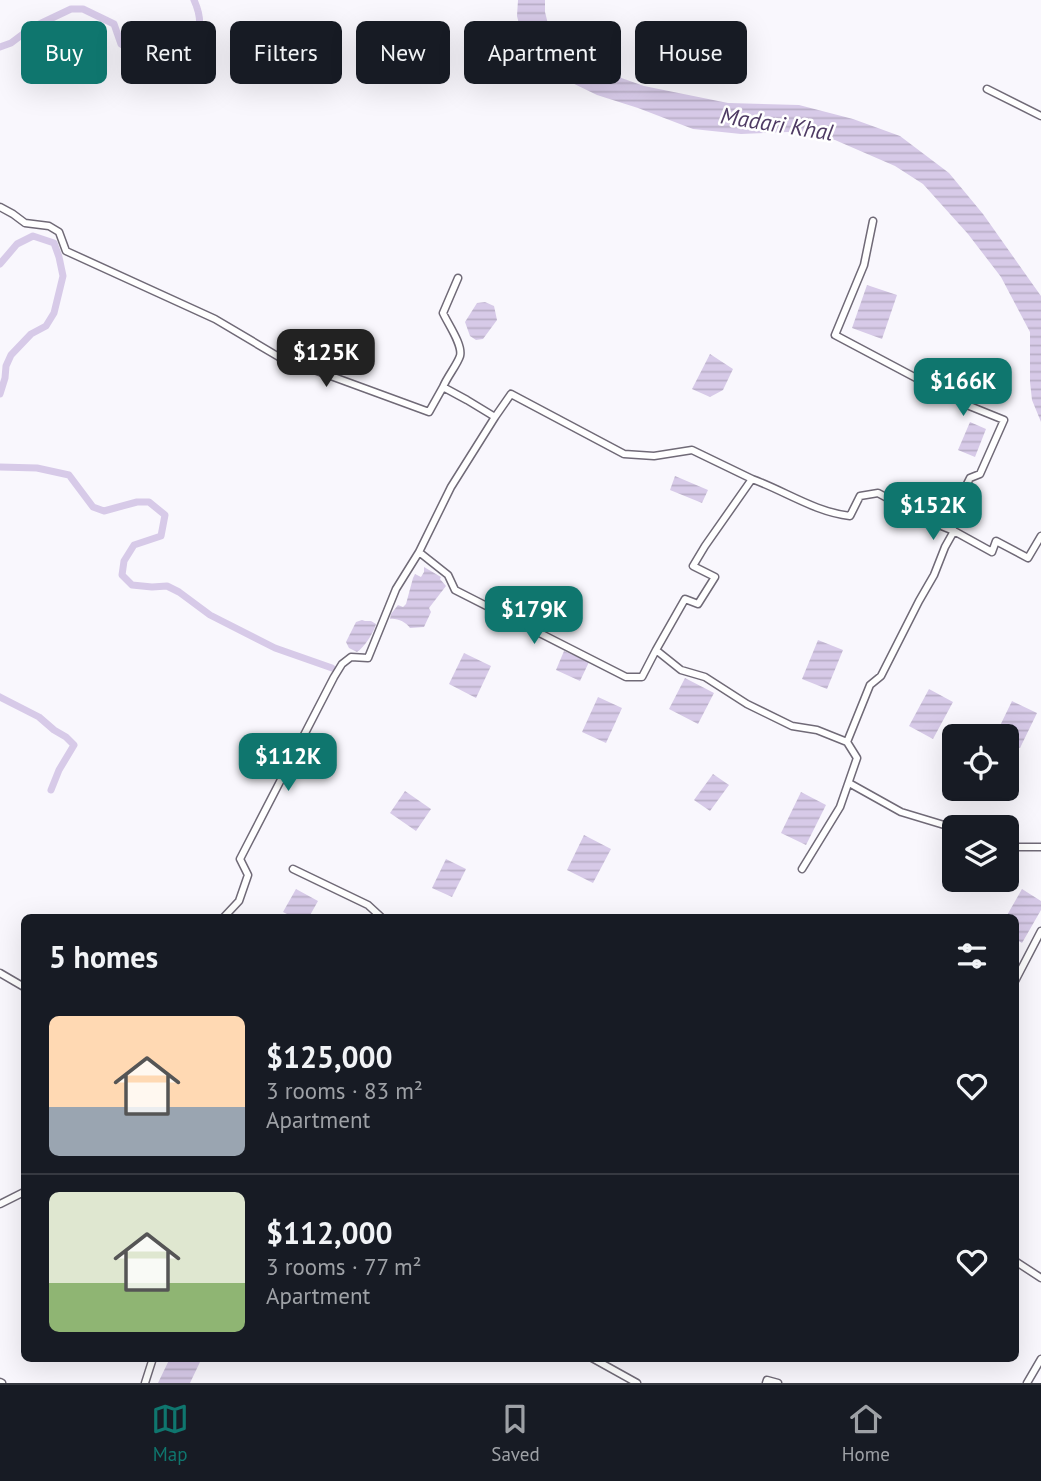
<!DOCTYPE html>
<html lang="en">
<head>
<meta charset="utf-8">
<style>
  :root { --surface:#171b24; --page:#20242c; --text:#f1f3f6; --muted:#9ea1a6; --line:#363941; --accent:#0f766e }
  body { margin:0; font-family:"PT Sans",sans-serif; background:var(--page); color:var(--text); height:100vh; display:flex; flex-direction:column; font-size:26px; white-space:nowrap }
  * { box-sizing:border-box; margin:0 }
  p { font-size:23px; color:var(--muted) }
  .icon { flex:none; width:38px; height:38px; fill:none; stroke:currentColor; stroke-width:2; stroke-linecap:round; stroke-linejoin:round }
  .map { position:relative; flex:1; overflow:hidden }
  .side { position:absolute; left:21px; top:914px; width:998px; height:448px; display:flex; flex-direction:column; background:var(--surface); border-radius:10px; box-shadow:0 7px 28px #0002 }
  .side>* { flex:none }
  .top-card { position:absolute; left:21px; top:21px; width:999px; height:63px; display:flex; gap:14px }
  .fabs { position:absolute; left:942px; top:724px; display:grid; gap:14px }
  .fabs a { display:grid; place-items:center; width:77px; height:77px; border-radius:10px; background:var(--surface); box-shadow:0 7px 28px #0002; font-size:35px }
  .price { position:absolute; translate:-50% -60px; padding:0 16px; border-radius:14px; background:var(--accent); color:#fff; font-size:23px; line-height:46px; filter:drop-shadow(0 2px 4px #0008) }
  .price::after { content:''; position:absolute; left:50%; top:42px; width:21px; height:16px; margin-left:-10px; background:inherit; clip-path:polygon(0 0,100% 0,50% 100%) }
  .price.on { background:#222; color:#fff }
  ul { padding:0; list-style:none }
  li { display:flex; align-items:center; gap:21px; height:175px; padding:0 28px }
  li+li { border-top:2px solid var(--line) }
  li span { display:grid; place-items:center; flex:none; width:196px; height:140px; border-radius:10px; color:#555 }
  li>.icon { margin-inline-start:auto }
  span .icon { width:84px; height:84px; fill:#fffc; stroke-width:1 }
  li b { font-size:30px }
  h2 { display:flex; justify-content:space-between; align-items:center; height:84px; padding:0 28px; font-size:30px }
  .tag { padding:0 24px; border-radius:10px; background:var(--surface); box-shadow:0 7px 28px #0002; font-size:24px; line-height:63px }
  .tag.on { background:var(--accent); color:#fff }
  .tab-bar { display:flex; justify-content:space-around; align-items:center; height:98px; border-top:2px solid var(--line); background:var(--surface); font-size:19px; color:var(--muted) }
  .tab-bar a { display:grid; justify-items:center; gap:4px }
  .tab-bar .on { color:var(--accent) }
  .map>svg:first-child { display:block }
</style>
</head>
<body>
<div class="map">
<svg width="1041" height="1383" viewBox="0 0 1041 1383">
  <defs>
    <pattern id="water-rules" width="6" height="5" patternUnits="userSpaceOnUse" patternTransform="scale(1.75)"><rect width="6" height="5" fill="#d7cae8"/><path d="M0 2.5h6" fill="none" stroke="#b9aec7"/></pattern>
  </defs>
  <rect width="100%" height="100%" fill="#f9f7fd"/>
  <path fill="url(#water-rules)" d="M 518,0 L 545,0 L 545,12 L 549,28 L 556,42 L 579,63 L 644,86 L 728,103 L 799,105 L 853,119 L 900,136 L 949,173 L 983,214 L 1041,296 L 1041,422 L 1032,400 L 1030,382 L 1030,332 L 1001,277 L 968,234 L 923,184 L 895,166 L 835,140 L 788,132 L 741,134 L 693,129 L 638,108 L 597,95 L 562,78 L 538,56 L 526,41 L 520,28 L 517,16 Z
    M 867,285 L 897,295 L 882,339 L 852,328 Z
    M 485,302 L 494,306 L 497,320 L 483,339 L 476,340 L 470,336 L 465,322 L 477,303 Z
    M 710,354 L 733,369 L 723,390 L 710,397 L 692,389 Z
    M 970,422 L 986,429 L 975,457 L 958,450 Z
    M 675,476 L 708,490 L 702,503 L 670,490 Z
    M 424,567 L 441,577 L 440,579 L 446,586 L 429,608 L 431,612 L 424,627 L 410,628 C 406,622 397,618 390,619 L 391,614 L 398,605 L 403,607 L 406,604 L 413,578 L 415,574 L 421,577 L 424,572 Z
    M 362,620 L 365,621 L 371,621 L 376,624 C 374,632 364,648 357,652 L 349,648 L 346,642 L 356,622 Z
    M 818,640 L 843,650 L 827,689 L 802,679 Z
    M 564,651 L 589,662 L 580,681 L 556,670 Z
    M 464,653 L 491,666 L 476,698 L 449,684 Z
    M 685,678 L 714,693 L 698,724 L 669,709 Z
    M 929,689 L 953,702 L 933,739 L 909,726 Z
    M 598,697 L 622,708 L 606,743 L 582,732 Z
    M 1012,701 L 1037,713 L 1020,748 L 1006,741 L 1006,737 L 995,736 Z
    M 713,774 L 729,785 L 710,811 L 694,800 Z
    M 405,791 L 431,809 L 416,831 L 390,813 Z
    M 801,792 L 826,805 L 806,845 L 781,833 Z
    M 584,835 L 611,849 L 593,883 L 567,870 Z
    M 446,859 L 466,869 L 452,897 L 432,888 Z
    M 296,889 L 318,901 L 309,917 L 293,917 L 283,912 Z
    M 1022,889 L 1041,901 L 1041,910 L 1022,943 L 1015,939 L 1015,917 L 1006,917 Z
    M 170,1358 L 193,1358 L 200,1362 L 190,1383 L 158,1383 Z"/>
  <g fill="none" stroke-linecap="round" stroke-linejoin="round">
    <path stroke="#d7cae8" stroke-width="7" d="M 0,47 L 11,43 L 31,28 L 71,9 L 83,9 L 114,24 L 121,44 L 134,52 L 146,59 L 163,65 L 181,63 C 198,42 206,26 194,0
      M 0,264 L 17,244 L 33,236 L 54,243 L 59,257 L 63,276 L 54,313 L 46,326 L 31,334 L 11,355 L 6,366 L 5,378 L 0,394
      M 0,467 L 37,468 L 69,475 L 93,507 L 104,511 L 137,502 L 149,502 L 165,515 L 161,536 L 134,545 L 124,561 L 122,575 L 132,585 L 152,587 L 167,586 L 179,592 L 210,615 L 275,648 L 332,668
      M 0,697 L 39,717 L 54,730 L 66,737 L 74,745 L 59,770 L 51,790"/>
    <g stroke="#706a77" stroke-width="9">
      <path id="street" d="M 987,89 L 1041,116
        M 0,207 L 13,214 L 25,223 L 49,226 L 59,232 L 66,251 L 215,319 L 279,357 L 429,412 L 443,387 L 467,400 L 495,417 L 451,487 L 419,552 L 448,575 L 455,590 L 626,677 L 642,677 L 656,650
        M 873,221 L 864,265 L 835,335 L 967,405 L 1004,420 L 980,474 L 970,478 L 948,522 L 954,531 L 992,552 L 996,541 L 1028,558 L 1041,536
        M 443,387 C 447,377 457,365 460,356 C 463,345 448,324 443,313 L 458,278
        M 495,417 L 511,394 L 624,454 L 654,456 L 692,450 L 752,479 L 705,546 L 693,566 L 715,577 L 698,604 L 685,599 L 656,650 L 681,670 L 705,677 L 747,704 L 792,726 L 817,730 L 847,742 L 857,758 L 840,807 L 802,869
        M 752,479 C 785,491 815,512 850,516 L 860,496 L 878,493 L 934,523 L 954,531 L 945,547 L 934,575 L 919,601 L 881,676 L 870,685 L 847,742
        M 849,783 L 901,812 L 954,828
        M 1006,844 L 1015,847 L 1041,847
        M 293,869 L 368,905 L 381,917
        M 224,917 L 239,901 L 248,875 L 240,859 L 334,677 L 342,664 L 351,657 L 368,658 L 396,589 L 419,552
        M 0,973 L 24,987
        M 1015,981 L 1041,931
        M 0,1204 L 24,1192
        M 1015,1261 L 1041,1278
        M 592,1358 L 637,1383
        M 0,1382 L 2,1383
        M 145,1383 L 153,1358
        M 766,1383 L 767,1380 L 778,1383
        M 1027,1383 L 1041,1359"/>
    </g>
    <use href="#street" stroke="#fff" stroke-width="6"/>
  </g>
  <g text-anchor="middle" stroke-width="5" stroke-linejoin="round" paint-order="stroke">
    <g font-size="23" font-style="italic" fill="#4f3b64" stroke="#fff">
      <text transform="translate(777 124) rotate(9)" y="8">Madari Khal</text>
    </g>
  </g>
</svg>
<div class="fabs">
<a><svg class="icon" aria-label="locate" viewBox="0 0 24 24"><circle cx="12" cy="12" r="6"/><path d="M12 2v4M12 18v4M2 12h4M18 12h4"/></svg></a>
<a><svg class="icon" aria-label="layers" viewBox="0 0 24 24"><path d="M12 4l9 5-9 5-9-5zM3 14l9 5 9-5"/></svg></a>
</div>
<b class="price on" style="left:326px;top:389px">$125K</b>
<b class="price" style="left:963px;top:418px">$166K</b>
<b class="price" style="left:933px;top:542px">$152K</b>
<b class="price" style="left:534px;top:646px">$179K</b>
<b class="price" style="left:288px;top:793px">$112K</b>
<div class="top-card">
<a class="tag on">Buy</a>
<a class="tag">Rent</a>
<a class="tag">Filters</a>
<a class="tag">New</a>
<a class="tag">Apartment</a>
<a class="tag">House</a>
</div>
<section class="side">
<h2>5 homes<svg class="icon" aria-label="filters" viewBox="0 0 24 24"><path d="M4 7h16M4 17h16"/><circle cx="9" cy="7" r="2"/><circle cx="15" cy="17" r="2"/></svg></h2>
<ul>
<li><span style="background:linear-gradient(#ffd9b3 65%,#9aa5b1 0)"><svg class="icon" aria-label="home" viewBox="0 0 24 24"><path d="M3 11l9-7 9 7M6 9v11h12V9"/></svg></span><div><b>$125,000</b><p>3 rooms · 83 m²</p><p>Apartment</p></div><svg class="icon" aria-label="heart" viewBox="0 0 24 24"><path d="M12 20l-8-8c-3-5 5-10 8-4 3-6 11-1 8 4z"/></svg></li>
<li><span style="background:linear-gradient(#dfe7d0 65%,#8fb573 0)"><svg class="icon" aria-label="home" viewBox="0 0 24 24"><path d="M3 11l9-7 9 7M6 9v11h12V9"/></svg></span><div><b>$112,000</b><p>3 rooms · 77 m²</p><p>Apartment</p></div><svg class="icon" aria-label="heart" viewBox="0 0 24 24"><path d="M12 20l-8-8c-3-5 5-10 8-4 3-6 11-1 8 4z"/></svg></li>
</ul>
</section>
</div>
<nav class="tab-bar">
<a class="on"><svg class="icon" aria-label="map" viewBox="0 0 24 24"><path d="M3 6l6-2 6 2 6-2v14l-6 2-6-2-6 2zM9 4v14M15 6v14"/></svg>Map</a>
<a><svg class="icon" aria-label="saved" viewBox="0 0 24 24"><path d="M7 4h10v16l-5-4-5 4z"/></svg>Saved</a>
<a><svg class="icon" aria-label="home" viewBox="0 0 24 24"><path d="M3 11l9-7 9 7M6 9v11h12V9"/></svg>Home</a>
</nav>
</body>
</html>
